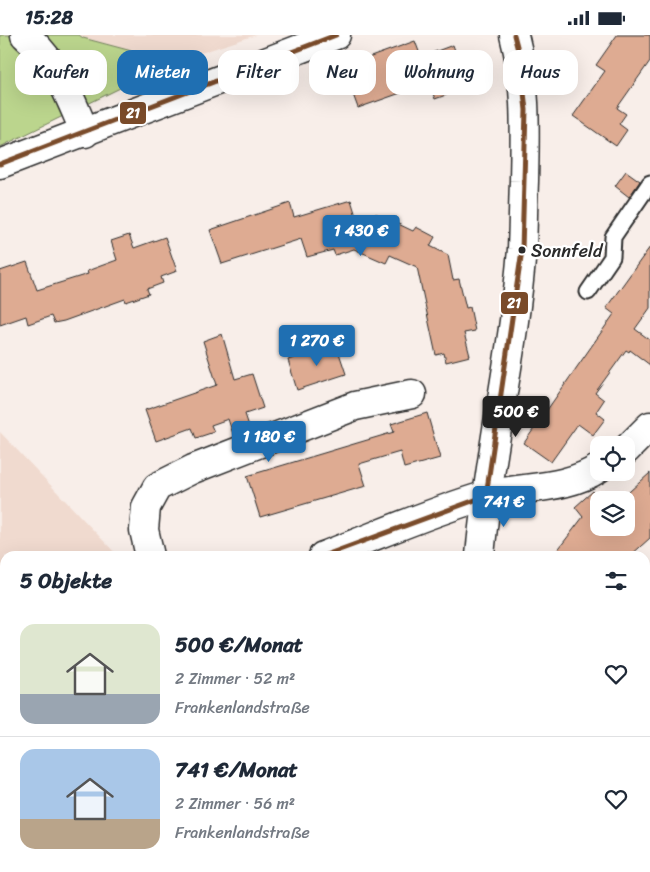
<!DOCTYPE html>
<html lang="de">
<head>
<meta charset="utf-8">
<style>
  :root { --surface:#fff; --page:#f2f2f3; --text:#1f2937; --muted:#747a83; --line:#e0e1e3; --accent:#1f6fb2 }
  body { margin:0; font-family:Sriracha,sans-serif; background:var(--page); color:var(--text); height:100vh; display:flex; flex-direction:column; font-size:19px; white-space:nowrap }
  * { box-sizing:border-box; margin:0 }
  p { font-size:16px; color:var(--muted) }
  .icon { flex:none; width:28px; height:28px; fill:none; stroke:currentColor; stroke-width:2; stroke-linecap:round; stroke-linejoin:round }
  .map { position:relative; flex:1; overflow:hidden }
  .side { position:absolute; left:0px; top:516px; width:650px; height:321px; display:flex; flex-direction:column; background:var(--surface); border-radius:15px 15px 0 0; box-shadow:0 5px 20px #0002 }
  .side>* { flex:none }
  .top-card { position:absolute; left:15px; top:15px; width:620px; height:45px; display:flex; gap:10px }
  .tools { position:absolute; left:590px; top:401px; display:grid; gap:10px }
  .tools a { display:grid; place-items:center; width:45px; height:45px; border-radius:10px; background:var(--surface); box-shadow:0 5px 20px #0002; font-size:25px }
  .price { position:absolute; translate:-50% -42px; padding:0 11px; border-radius:5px; background:var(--accent); color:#fff; font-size:16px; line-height:32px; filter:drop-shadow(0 1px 2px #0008) }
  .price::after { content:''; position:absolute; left:50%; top:30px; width:15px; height:11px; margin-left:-8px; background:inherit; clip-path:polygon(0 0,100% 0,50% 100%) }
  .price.selected { background:#222; color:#fff }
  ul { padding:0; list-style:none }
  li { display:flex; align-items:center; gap:15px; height:125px; padding:0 20px }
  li+li { border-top:1px solid var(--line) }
  li span { display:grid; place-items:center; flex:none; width:140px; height:100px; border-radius:15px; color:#555 }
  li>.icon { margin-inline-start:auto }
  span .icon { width:60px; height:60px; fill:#fffc; stroke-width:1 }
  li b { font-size:21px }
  h2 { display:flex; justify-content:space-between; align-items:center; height:60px; padding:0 20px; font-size:21px }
  .tag { padding:0 18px; border-radius:15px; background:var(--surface); box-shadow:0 5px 20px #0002; font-size:18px; line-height:45px }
  .tag.selected { background:var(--accent); color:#fff }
  .status { display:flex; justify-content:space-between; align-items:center; height:35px; padding:0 25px; background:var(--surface); direction:ltr }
  .status svg { height:14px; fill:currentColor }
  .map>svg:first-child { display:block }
</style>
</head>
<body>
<div class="status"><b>15:28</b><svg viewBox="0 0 49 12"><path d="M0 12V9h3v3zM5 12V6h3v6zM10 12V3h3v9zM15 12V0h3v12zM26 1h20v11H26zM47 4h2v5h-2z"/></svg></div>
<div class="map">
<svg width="650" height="837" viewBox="0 0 650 837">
  <rect width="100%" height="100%" fill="#f8eee9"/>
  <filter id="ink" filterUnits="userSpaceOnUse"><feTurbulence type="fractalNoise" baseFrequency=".02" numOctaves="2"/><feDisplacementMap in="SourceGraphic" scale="10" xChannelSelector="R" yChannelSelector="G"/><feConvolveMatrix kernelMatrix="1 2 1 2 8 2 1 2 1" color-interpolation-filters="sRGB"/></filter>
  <g filter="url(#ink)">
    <path fill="#f0dacf" d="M 79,0 L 256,0 L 173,27 L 83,3 Z
      M 0,397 L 118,521 L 5,521 L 5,644 L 0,647 Z"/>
    <path fill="#bbd58d" stroke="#73805c" d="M 0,0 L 79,0 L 83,3 L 173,27 L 0,112 Z"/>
    <path fill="#deab92" stroke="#2b2b2b" d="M 617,0 L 650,0 L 650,26 L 617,73 L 626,79 L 619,89 L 627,95 L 616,111 L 573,81 L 605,36 L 596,30 Z
      M 415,6 L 421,22 L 453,10 L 468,52 L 435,64 L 429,48 L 358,73 L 343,32 Z
      M 626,136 L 640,146 L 629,162 L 615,151 Z
      M 351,165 L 356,181 L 377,179 L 413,196 L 416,192 L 435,202 L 430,211 L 448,220 L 453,245 L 459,244 L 466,273 L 470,272 L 475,296 L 464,298 L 470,321 L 446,327 L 444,318 L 436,320 L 417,232 L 390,220 L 386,228 L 354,214 L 335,220 L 333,215 L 307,222 L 301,204 L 222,229 L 210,195 L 290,168 L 294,182 Z
      M 129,200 L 134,213 L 165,202 L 177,236 L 161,242 L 163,248 L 147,254 L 149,259 L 126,267 L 125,264 L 64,286 L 54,288 L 51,281 L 28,289 L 26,281 L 0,290 L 0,236 L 27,227 L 37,255 L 88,239 L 87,236 L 117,225 L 111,206 Z
      M 650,212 L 650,273 L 635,294 L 650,305 L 650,330 L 630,315 L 629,317 L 626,315 L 595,358 L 604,365 L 596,377 L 605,384 L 593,400 L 578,389 L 551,427 L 524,408 L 614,279 L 606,273 Z
      M 222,299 L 235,344 L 252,339 L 263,373 L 245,379 L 250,394 L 233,399 L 228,384 L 211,390 L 214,397 L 196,403 L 192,393 L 156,406 L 145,375 L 217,350 L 203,306 Z
      M 336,309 L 346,339 L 297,355 L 288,325 Z
      M 427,378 L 440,423 L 404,433 L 400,417 L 359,429 L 366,451 L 260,482 L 247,441 L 394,397 L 391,389 Z
      M 650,438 L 650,503 L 630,521 L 553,521 L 583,482 L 575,472 L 593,456 L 601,465 L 599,465 L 599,492 L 626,492 L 626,465 L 620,465 Z"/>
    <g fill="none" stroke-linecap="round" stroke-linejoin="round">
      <g stroke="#2b2b2b" stroke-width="19">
        <path id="service" d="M 588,257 L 612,222 L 613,202 L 650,148"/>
      </g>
      <g stroke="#2b2b2b" stroke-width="31">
        <path id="minor" d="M 626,415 L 650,391
          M 150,521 L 144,495 L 146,472 L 157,452 L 193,434 L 355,371 L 412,359
          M 323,521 C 376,501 430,477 484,461 C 522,451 566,455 599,433
          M 645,576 L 650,580
          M 0,704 L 5,700"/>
      </g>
      <g stroke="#2b2b2b" stroke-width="31">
        <path id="tertiary" d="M 0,129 L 336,0
          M 480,521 C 489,418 514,317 522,214 C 523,192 523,169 524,146 C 525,96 527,49 514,0
          M 575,832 L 578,837"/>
      </g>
      <g stroke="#2b2b2b" stroke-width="31">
        <path id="trunk" d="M 25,0 C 57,28 69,59 85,98"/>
      </g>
      <use href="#service" stroke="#fff" stroke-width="15"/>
      <use href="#minor" stroke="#fff" stroke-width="28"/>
      <use href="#tertiary" stroke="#fff" stroke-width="28"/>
      <use href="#trunk" stroke="#fff" stroke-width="28"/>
      <g stroke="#fff" stroke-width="9">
        <path id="bus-1" d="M 0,129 L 336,0
          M 486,461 L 522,215 L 526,75 L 520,23 L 514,0
          M 323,521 L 486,461"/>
      </g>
      <use href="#bus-1" stroke="#7a4b2a" stroke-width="5"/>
    </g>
  </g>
  <circle fill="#2b2b2b" stroke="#fff" stroke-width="2" cx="522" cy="215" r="4.5"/>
  <g text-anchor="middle" stroke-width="4.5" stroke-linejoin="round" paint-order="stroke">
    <g font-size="18" fill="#2b2b2b" stroke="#fff" text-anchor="start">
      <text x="531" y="222">Sonnfeld</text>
    </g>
  </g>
  <g stroke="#fff" stroke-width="2">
    <rect x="119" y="66" width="28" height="24" rx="5" fill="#7a4b2a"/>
    <rect x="500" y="256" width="29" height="24" rx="5" fill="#7a4b2a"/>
  </g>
  <g font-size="14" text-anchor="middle" font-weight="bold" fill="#fff">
    <text x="133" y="83">21</text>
    <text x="514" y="273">21</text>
  </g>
</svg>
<div class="tools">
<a><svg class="icon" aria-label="locate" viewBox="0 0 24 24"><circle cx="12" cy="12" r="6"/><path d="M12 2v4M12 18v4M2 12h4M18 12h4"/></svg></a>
<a><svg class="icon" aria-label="layers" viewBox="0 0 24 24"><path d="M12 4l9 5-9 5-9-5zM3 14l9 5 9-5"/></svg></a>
</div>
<b class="price" style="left:361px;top:222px">1 430 €</b>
<b class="price" style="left:317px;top:332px">1 270 €</b>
<b class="price selected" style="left:516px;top:403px">500 €</b>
<b class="price" style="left:269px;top:428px">1 180 €</b>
<b class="price" style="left:504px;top:493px">741 €</b>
<div class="top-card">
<a class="tag">Kaufen</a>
<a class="tag selected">Mieten</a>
<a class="tag">Filter</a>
<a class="tag">Neu</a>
<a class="tag">Wohnung</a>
<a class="tag">Haus</a>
</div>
<section class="side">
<h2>5 Objekte<svg class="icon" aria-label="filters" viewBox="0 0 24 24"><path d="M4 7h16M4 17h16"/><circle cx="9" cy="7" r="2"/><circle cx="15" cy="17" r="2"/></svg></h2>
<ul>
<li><span style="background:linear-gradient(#dfe7d0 70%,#9aa5b1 0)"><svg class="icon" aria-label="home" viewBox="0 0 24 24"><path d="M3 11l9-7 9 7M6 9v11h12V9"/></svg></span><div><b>500 €/Monat</b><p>2 Zimmer · 52 m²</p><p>Frankenlandstraße</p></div><svg class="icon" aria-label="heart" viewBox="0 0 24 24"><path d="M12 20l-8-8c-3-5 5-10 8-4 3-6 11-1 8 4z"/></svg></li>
<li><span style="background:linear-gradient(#a9c7e8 70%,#b9a48a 0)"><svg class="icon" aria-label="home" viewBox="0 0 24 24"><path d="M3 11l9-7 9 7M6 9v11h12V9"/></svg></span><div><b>741 €/Monat</b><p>2 Zimmer · 56 m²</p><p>Frankenlandstraße</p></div><svg class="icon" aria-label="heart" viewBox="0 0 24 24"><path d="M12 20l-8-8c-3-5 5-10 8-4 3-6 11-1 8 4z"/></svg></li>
</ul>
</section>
</div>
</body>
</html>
